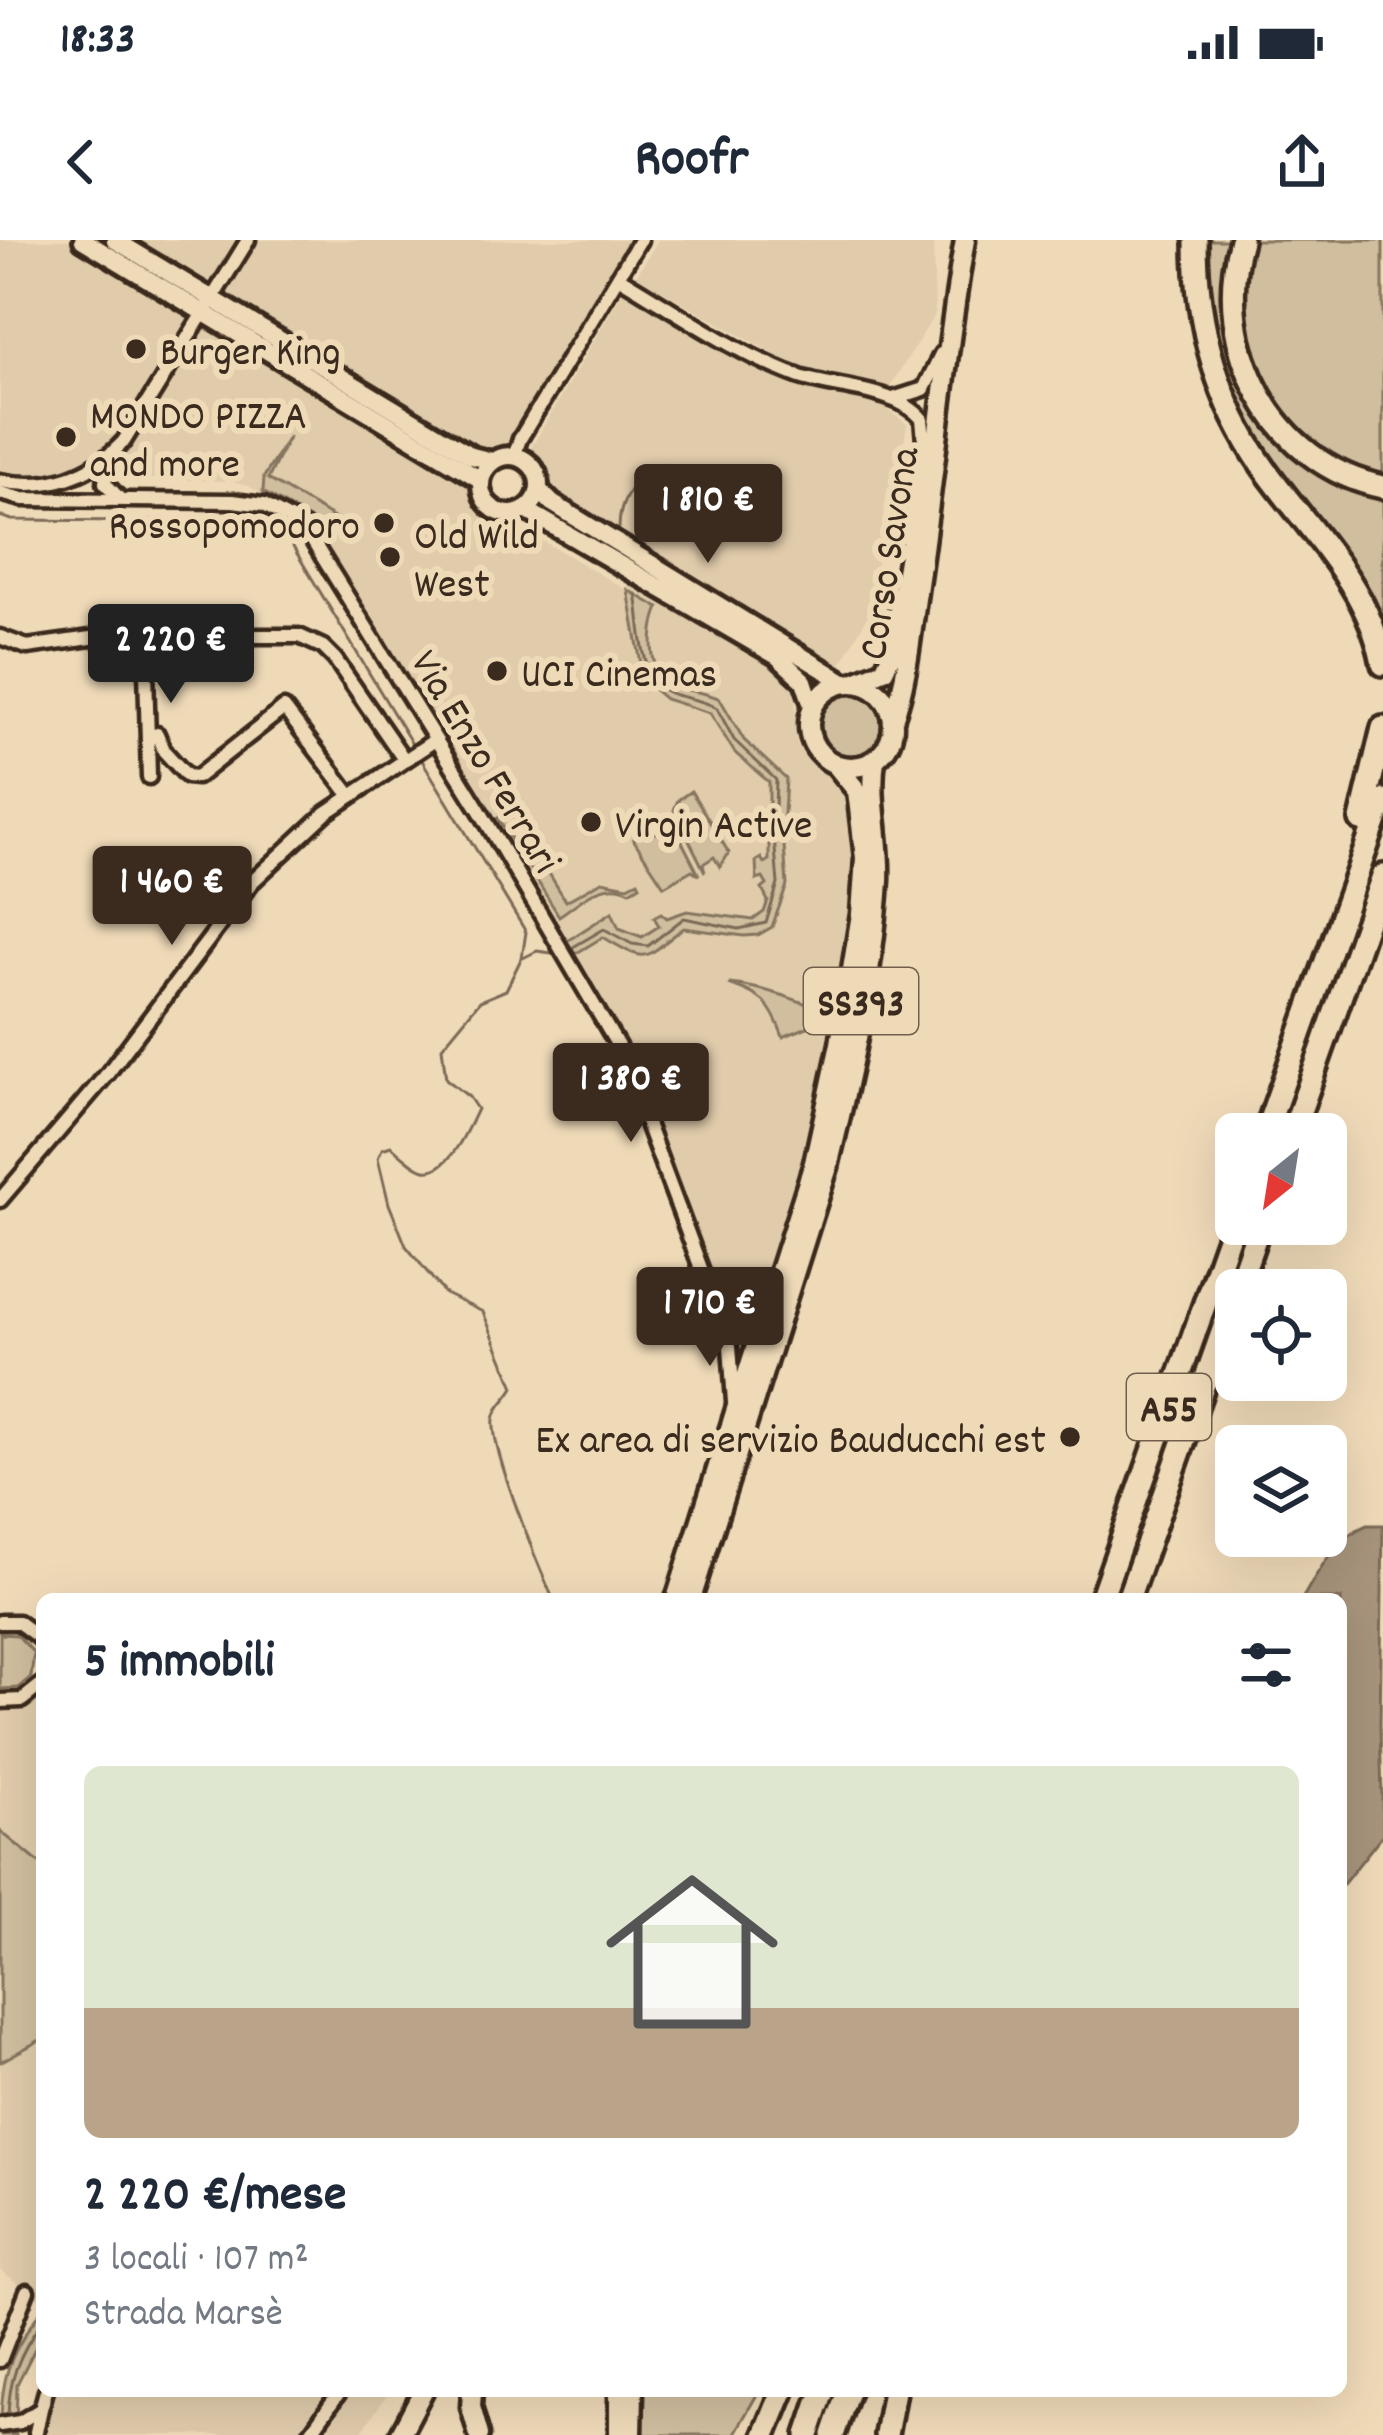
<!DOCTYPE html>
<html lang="it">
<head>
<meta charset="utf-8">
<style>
  :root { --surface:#fff; --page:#f2f2f3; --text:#1f2937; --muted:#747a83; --line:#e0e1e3; --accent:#3b2a1e }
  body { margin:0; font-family:Dekko,sans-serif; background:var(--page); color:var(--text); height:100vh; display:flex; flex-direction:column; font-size:45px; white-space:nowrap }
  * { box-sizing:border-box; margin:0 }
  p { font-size:39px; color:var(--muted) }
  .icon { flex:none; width:66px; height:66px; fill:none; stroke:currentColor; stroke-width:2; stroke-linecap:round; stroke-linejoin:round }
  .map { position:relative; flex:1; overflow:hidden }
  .details { position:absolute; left:36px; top:1353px; width:1311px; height:804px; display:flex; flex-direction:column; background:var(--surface); border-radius:18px; box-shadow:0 12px 48px #0002 }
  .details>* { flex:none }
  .needle { width:78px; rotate:210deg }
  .tools { position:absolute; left:1215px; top:873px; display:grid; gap:24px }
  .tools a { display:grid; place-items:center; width:132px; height:132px; border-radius:18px; background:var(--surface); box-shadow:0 12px 48px #0002; font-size:60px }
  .price { position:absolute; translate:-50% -102px; padding:0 27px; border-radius:12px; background:var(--accent); color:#fff; font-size:39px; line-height:78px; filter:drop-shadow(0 3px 6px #0008) }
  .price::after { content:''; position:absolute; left:50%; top:72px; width:36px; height:27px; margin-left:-18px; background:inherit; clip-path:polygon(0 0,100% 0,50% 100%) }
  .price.selected { background:#222; color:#fff }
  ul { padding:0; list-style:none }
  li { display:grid; align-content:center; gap:24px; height:636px; padding:0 48px }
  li+li { border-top:3px solid var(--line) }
  li span { display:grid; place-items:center; height:372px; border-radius:18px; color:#555 }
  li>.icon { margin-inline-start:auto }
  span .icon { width:216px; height:216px; fill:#fffc; stroke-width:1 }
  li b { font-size:51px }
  h2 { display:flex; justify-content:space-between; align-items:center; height:144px; padding:0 48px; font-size:51px }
  .status { display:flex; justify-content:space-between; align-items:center; height:84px; padding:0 60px; background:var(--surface); direction:ltr }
  .status svg { height:33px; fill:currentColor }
  header { display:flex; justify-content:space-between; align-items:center; height:156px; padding:0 48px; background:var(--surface); font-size:54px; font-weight:700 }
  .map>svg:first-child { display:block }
</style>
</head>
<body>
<div class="status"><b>18:33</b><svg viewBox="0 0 49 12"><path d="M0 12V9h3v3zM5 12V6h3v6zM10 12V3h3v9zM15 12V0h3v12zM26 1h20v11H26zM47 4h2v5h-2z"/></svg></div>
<header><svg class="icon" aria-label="back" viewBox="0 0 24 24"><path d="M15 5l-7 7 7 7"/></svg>Roofr<svg class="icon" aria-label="share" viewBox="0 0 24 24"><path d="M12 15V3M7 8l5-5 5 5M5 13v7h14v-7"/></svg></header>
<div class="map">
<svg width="1383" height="2195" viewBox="0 0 1383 2195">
  <rect width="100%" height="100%" fill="#efdab8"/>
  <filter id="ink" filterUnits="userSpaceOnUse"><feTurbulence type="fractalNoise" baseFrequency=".00833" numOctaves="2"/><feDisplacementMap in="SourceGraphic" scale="24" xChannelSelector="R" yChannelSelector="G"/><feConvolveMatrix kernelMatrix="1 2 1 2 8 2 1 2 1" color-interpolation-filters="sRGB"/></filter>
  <g filter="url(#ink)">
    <path fill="#e0cbab" d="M 0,0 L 627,0 L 600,50 L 507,205 L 498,213 L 476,208 L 159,20 L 141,49 L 453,232 L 464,240 L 484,272 L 499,282 L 545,302 L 625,349 L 628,344 L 783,433 L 790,441 L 795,451 L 797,504 L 807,519 L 837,540 L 849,557 L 857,616 L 853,670 L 818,875 L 791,978 L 743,1119 L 652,868 L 617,787 L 311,282 L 248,246 L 229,241 L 0,235 Z
      M 658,0 L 933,0 L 935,74 L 888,150 L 800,129 L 636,36 Z
      M 624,49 L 794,147 L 881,165 L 907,184 L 897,248 L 888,247 L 870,372 L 840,426 L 549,251 L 543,231 L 529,211 Z
      M 42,1455 L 42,1625 L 0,1591 L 0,1469 L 36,1462 Z
      M 42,1799 L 42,2060 L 0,2030 L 0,1822 Z
      M 42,2123 L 42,2151 L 390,2151 L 359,2195 L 45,2195 L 34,2166 Z"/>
    <path fill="#d1be9f" stroke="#86745e" stroke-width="3" d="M 1204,0 L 1236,0 L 1230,18 L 1263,175 L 1383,254 L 1383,392 C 1358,308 1282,258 1245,181 C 1233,158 1221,128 1214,103 C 1207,70 1207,33 1204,0 Z
      M 1251,0 L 1383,0 L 1383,238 C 1279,217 1222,97 1251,0 Z
      M 289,196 L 268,239 L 339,281 L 328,302 L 314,282 L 263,252 L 264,237 Z
      M 628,350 L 659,368 C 649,390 647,436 673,446 C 689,452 705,451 720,459 L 744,500 L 786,539 L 783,592 L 787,645 L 772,687 L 758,695 L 744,696 L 684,688 C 643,717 653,727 603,697 L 575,714 L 567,701 L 612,672 L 619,688 L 642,697 L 659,686 L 654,677 L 661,673 L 667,678 L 687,671 L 753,680 L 764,672 L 768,661 L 762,649 L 767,645 L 763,638 L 757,640 L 756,621 L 761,618 L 764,623 L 769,620 L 769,542 L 735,513 L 710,473 L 665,459 L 644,441 Z
      M821 485a30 30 0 1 1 60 0a30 30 0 1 1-60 0Z
      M 691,551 L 729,613 L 720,627 L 714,617 L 703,624 L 705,632 L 674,570 L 678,560 Z
      M 510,570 L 566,661 L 602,641 L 628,646 L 638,641 L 640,645 L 630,651 C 603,637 582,661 559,676 L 498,578 Z
      M 675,588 L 699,635 L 692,630 L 664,646 L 633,599 Z
      M 729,744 C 762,747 791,757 821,770 L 820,782 L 783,797 C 770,761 762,756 729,744 Z
      M 0,1394 L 17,1395 L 34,1413 L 31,1437 L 18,1448 L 0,1449 Z
      M 0,1591 L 42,1625 L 42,1799 L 0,1822 Z
      M 42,2070 L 42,2095 L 17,2144 L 16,2195 L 1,2195 C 0,2140 8,2114 42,2070 Z
      M 643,2151 L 759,2151 L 734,2195 L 640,2195 Z"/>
    <path fill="#a8947c" stroke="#7c6a56" stroke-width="3" d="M 1367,1285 L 1383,1285 L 1380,1486 L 1383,1594 L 1341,1647 L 1341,1359 L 1302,1359 C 1318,1332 1336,1297 1367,1285 Z"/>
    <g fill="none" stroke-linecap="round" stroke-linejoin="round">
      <path stroke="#7c6a56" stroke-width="3" d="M 0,276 L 12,280 L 258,282 L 290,302 L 415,509
        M 619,288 C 619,260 636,233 663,224
        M 420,517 L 526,692 L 522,718
        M 568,710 L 604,689 L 632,704 L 648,706 L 684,678 L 739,689 L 766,683 L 778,644 L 774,597 L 776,540 L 734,500 L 717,468 C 702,459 686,459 670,453 C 638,441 642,383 636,354
        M 553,1359 C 539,1327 490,1209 494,1179 C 496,1166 508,1159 514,1147 L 483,1072 L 445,1054 L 406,1006 L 389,964 L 378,918 L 382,909 L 391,906 C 400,913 414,928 425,930 C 449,934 469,886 477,869 L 469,857 L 446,839 L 442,807 L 480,761 L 506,750 L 521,719 L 537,711 L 559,714
        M 8,2180 C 8,2141 19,2113 42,2082"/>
      <g stroke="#3b2a1e" stroke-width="21">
        <path id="street" d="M 618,37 C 676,71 736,114 800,137 C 837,149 897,149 922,179 L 925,211
          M 896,158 L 924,149 L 941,114
          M 514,216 L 520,199 L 640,0
          M 108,218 L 105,243 L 119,258
          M 0,241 C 48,251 91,236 124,201 L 248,0
          M 0,253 L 23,259 L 233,261 L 264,265 L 304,287 L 480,571 L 618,806 L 730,1106 L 734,1162
          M 145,395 L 149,537
          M 0,397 L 27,407 L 105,396 L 299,396 L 323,407 L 335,419 L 403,518
          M 157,494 L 164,511 L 187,536 L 197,537 L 284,468 L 351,556
          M 0,960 L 108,833 L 252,642 L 326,573 L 435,500
          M 0,1382 L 18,1382 L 42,1400
          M 0,1461 L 22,1460 L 42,1444
          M 0,2120 L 27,2051
          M 41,2169 L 46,2151
          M 0,2185 L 20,2182 L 41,2169 L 36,2192
          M 309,2195 L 340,2151"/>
      </g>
      <g stroke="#3b2a1e" stroke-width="26">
        <path id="secondary" d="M 83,0 L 481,240
          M 115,0 L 472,216 L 492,221
          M481 245a29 29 0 1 1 58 0a29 29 0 1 1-58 0Z
          M 539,250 L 552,263 L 844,442
          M 526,270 L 777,416 L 804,441 L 812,465"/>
      </g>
      <g stroke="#3b2a1e" stroke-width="27">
        <path id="primary" d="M 855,442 L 884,430 L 893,411 L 927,205
          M809 485a42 42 0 1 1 84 0a42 42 0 1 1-84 0Z
          M 893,480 C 908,438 911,390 918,345 C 935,230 945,115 965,0
          M 676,1359 L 814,923 L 840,804 L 861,674 L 865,618 L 857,551 L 836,525
          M 691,1359 L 828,927 C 850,835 873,737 879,641 C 881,601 869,560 875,520
          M 472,2151 L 471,2167 L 479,2195
          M 400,2195 L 423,2151
          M 619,2195 L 619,2151
          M 632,2195 L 633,2151"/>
      </g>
      <g stroke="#3b2a1e" stroke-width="30">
        <path id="highway" d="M 1196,0 C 1196,83 1216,160 1264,228 C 1310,292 1368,344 1383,424
          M 1241,0 C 1211,105 1272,225 1383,247
          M 1361,580 L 1383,488
          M 1265,894 L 1383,560
          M 1292,894 L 1383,636
          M 1237,1050 L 1260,984
          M 1101,1359 L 1236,975
          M 1128,1359 L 1236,1053
          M 765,2195 L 783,2151
          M 808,2195 L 823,2151
          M 833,2195 L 848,2151
          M 886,2195 L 894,2151"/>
      </g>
      <use href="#street" stroke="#efdab8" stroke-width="12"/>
      <use href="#secondary" stroke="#efdab8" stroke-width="16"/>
      <use href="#primary" stroke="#efdab8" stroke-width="18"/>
      <use href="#highway" stroke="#efdab8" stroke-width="21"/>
    </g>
  </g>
  <g fill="#3b2a1e" stroke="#efdab8" stroke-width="4.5">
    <circle cx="136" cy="109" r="12"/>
    <circle cx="66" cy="197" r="12"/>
    <circle cx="384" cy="283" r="12"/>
    <circle cx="390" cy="317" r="12"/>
    <circle cx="497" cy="431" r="12"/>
    <circle cx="591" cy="582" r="12"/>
    <circle cx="1070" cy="1197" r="12"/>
  </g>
  <g text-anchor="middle" stroke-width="12" stroke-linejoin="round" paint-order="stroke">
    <g fill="#efdab8" stroke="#715f4c" stroke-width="3">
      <rect x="804" y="728" width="114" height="66" rx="9"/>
      <rect x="1127" y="1134" width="84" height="66" rx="9"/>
    </g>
    <g font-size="39" font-weight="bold" fill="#3b2a1e">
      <text x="861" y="775">SS393</text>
      <text x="1169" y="1181">A55</text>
    </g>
    <g font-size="42" fill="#3b2a1e" stroke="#efdab8" text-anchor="start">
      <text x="160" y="124">Burger King</text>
      <text x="90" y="188">MONDO PIZZA<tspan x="90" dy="48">and more</tspan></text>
      <text x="360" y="298" text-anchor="end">Rossopomodoro</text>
      <text x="414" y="308">Old Wild<tspan x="414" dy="48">West</tspan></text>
      <text x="521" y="446">UCI Cinemas</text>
      <text x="615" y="597">Virgin Active</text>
      <text x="1046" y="1212" text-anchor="end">Ex area di servizio Bauducchi est</text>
    </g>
    <g font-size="42" fill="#3b2a1e" stroke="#efdab8">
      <text transform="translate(886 313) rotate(-81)" y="15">Corso Savona</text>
      <text transform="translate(488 520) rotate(59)" y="15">Via Enzo Ferrari</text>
    </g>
  </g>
</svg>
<div class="tools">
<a><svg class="needle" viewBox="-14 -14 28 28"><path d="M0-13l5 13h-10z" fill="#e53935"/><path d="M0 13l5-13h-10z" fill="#747a83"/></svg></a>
<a><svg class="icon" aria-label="locate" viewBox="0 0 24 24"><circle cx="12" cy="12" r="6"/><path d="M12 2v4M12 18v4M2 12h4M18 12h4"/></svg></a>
<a><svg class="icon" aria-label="layers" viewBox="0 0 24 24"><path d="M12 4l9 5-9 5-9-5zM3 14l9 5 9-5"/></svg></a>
</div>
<b class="price" style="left:708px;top:326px">1 810 €</b>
<b class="price selected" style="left:171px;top:466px">2 220 €</b>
<b class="price" style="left:172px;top:708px">1 460 €</b>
<b class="price" style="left:631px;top:905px">1 380 €</b>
<b class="price" style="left:710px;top:1129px">1 710 €</b>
<section class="details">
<h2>5 immobili<svg class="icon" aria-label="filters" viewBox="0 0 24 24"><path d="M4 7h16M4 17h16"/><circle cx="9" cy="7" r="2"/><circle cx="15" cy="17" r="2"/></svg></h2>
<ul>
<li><span style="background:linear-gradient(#dfe7d0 65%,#b9a48a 0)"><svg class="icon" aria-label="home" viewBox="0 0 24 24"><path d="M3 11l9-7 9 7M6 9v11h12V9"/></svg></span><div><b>2 220 €/mese</b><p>3 locali · 107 m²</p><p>Strada Marsè</p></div></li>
</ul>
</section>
</div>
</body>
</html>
